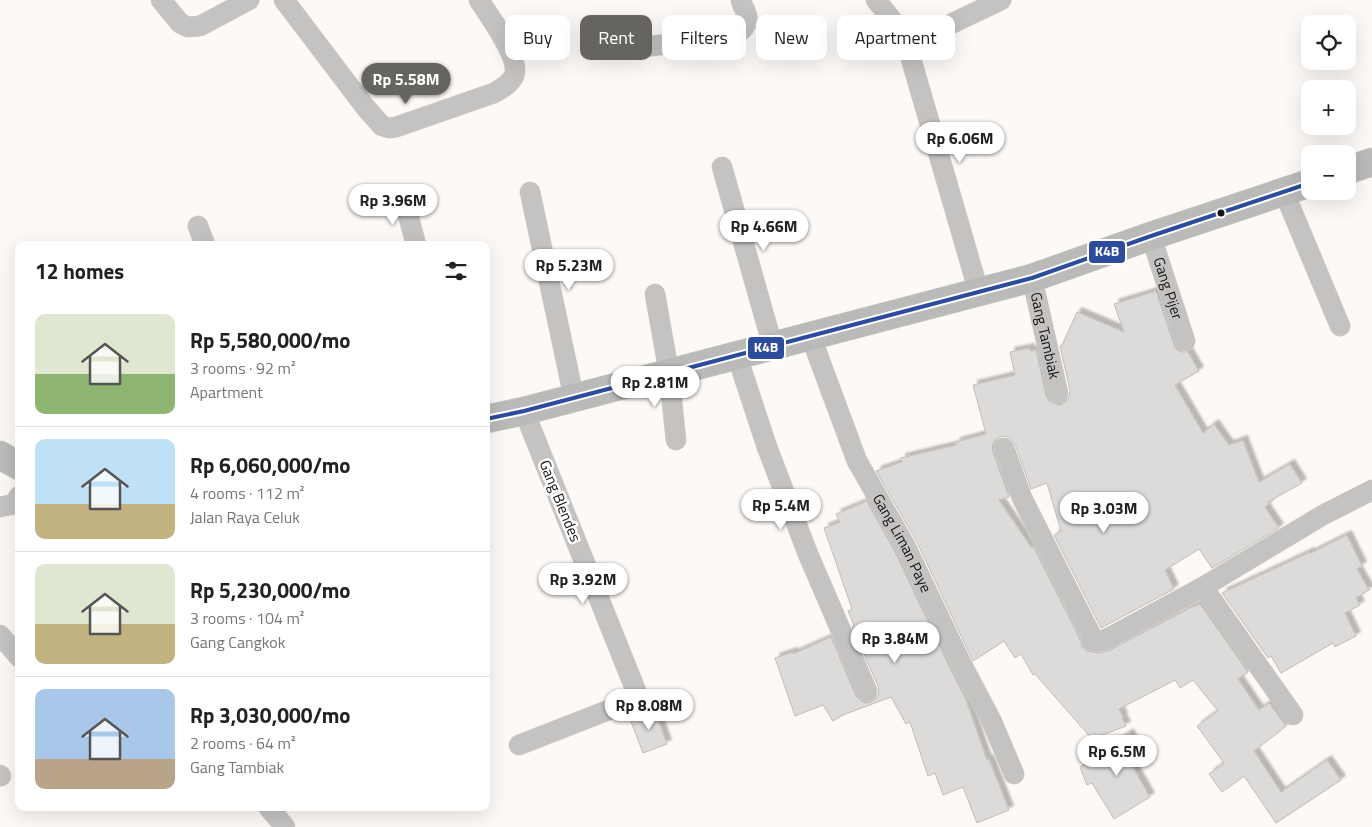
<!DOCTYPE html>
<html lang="en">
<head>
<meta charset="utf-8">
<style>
  :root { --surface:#fff; --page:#f6f6f6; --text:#222; --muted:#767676; --line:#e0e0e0; --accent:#666461 }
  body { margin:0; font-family:"Titillium Web",sans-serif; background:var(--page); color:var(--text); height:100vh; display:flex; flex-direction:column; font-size:19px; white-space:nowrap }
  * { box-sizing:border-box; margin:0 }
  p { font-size:16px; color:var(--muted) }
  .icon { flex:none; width:28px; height:28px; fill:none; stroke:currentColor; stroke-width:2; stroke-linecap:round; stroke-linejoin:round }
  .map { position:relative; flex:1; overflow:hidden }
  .drawer { position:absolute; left:15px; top:241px; width:475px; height:570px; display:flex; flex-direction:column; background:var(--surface); border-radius:10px; box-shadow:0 5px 20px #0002 }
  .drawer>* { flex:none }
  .hud { position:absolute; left:505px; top:15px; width:475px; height:45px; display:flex; gap:10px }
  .controls { position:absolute; left:1301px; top:15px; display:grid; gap:10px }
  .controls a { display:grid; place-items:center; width:55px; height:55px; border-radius:10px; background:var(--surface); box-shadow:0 5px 20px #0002; font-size:25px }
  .price { position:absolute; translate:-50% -42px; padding:0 11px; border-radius:18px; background:#fff; color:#222; font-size:16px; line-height:32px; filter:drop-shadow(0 1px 2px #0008) }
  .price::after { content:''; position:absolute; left:50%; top:30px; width:15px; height:11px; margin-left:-8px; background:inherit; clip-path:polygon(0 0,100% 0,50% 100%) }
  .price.active { background:var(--accent); color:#fff }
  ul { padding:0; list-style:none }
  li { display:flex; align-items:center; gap:15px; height:125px; padding:0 20px }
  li+li { border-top:1px solid var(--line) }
  li span { display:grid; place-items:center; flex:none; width:140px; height:100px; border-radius:10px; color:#555 }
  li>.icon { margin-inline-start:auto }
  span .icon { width:60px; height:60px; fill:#fffc; stroke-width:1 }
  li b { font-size:21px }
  h2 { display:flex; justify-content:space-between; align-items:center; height:60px; padding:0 20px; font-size:21px }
  .chip { padding:0 18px; border-radius:10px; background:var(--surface); box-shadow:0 5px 20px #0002; font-size:18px; line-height:45px }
  .chip.active { background:var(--accent); color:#fff }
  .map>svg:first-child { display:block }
</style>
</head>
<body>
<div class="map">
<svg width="1372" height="827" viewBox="0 0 1372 827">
  <defs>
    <filter id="shadow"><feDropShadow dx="4.5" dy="-4.5" stdDeviation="1" flood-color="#0004"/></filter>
  </defs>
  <rect width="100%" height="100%" fill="#fcf9f6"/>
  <path fill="#dddbd9" stroke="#c0bdbb" filter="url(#shadow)" d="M 1156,291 L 1174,345 L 1177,350 L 1182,352 L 1188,352 L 1199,371 L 1175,385 L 1203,433 L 1214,424 L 1229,445 L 1243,440 L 1259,482 L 1290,464 L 1302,483 L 1268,502 L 1269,504 L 1265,507 L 1279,528 L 1212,568 L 1199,549 L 1165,570 L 1174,589 L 1101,628 L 1054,535 L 1061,531 L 1047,483 L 1031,489 L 1015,444 L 1011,439 L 1006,436 L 1000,437 L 995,440 L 992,446 L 993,452 L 1009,497 L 999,500 L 1031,547 L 1033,546 L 1079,637 L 1082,647 L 1087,651 L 1098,653 L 1110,650 L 1190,608 L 1200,604 L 1248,672 L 1238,679 L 1259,710 L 1269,703 L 1286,726 L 1254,751 L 1281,792 L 1327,760 L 1341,780 L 1276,823 L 1244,776 L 1222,792 L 1209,774 L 1224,763 L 1197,726 L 1218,711 L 1193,680 L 1180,688 L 1175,680 L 1119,709 L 1123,717 L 1122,718 L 1126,726 L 1092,739 L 1035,674 L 1033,675 L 1021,654 L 1015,658 L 1004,641 L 973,661 L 916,540 L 876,471 L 902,462 L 901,458 L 956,445 L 956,442 L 986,434 L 973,385 L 1015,375 L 1010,352 L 1030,348 L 1030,351 L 1036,350 L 1046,396 L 1049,401 L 1055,404 L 1060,405 L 1066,402 L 1069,397 L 1070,390 L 1060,346 L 1062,345 L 1077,312 L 1124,332 L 1114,304 Z
    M 866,500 L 894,550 L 951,670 L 965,697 L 987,760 L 989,759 L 1009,810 L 977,823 L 963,787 L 943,795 L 935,773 L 928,776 L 910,722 L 906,724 L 891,697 L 843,715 L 833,721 L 823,705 L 795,716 L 775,658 L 793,652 L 793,654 L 831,637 L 856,696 L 860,700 L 865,703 L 871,702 L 876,698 L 879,693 L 878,686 L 852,627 L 854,626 L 848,611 L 852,609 L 824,528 L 840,522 L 836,514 L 863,503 L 863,502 Z
    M 1347,535 L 1362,566 L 1357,569 L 1369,590 L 1356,598 L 1360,605 L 1345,613 L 1356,636 L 1335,647 L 1333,643 L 1281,673 L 1271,656 L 1268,658 L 1222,593 L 1310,552 L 1311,553 Z
    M 654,709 L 667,744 L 643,753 L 630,719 Z
    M 1129,733 L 1141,756 L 1130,762 L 1150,797 L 1114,819 L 1092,783 L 1087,785 L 1080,767 Z"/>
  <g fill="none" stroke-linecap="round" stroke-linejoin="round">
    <g stroke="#d6d4d2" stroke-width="21">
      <g id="minor">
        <path d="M 161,0 L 180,23 L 188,27 L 200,26 L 249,0"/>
        <path d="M 284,0 L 366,108 L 382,126 L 389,128 L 396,127 L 494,93 C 501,89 510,84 514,76 C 521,58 489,16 479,0"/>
        <path d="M 876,0 L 892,20 L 907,45 L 979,293"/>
        <path d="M 907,45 L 1001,0"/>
        <path d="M 625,49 L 729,37 C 738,34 748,28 747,16 C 746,11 742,5 741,0"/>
        <path d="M 722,167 L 773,347"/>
        <path d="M 530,192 L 574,398"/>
        <path d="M 1284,192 L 1340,326"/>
        <path d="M 404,199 L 416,245"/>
        <path d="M 198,226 L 205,245"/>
        <path id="s1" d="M 1151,236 L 1185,341"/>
        <path id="s2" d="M 1032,278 L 1058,393"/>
        <path d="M 655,294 L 669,373 L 676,440"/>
        <path id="s3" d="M 811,337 L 857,461 L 905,545 L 962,665 L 992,722 L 1014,774"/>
        <path d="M 737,356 L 767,447 L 808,554 L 867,691"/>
        <path d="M 1004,448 L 1022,498 L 1090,633 L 1091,640 C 1099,644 1106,639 1114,635 L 1203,587 L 1323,515 L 1372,490"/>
        <path d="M 0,507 L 14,504 L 19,496"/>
        <path d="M 1203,587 L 1293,715"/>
        <path d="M 0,635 L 19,657"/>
        <path d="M 519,745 L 624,704 L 634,698 L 636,691 L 524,411"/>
        <path d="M 0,775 L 1,776"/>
        <path d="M 269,808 L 285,827"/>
      </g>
    </g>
    <g stroke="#d6d4d2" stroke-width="29">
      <path id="trunk" d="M 1348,170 L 1372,162
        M 486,419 L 524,411 L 1032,278 L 1151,236 L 1310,183
        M 0,455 L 19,466"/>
    </g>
    <use href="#minor" stroke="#c5c3c2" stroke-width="20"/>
    <use href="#trunk" stroke="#babab8" stroke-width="28"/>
    <g stroke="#fff" stroke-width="8">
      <path id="bus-1" d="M 486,419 L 524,411 L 1032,278 L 1151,236 L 1310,183"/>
    </g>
    <use href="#bus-1" stroke="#2d4c9c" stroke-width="4"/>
  </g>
  <circle fill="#151311" stroke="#fff" stroke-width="2" cx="1221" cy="213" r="4.5"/>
  <g text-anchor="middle" stroke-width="5" stroke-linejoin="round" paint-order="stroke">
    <g font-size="15" fill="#151311" stroke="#fff">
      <text dy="5" stroke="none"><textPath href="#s1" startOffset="55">Gang Pijer</textPath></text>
      <text dy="5" stroke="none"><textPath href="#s2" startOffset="59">Gang Tambiak</textPath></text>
      <text transform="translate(560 501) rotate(68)" y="5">Gang Blendes</text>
      <text dy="5" stroke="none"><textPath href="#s3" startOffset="226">Gang Liman Paye</textPath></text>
    </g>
  </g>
  <g stroke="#fff" stroke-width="2">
    <rect x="1088" y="240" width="38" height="24" rx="5" fill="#2d4c9c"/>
    <rect x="747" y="336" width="38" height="24" rx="5" fill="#2d4c9c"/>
  </g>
  <g font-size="14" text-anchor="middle" font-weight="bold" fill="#fff">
    <text x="1107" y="256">K4B</text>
    <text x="766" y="352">K4B</text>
  </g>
</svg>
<div class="controls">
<a><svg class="icon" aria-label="locate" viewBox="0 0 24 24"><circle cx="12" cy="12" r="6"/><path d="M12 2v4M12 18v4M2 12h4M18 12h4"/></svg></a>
<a>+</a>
<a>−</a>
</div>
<b class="price active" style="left:406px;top:105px">Rp 5.58M</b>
<b class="price" style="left:960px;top:164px">Rp 6.06M</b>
<b class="price" style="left:393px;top:226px">Rp 3.96M</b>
<b class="price" style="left:764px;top:252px">Rp 4.66M</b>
<b class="price" style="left:569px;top:291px">Rp 5.23M</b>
<b class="price" style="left:655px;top:408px">Rp 2.81M</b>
<b class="price" style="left:781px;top:531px">Rp 5.4M</b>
<b class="price" style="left:1104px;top:534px">Rp 3.03M</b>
<b class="price" style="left:583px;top:605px">Rp 3.92M</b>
<b class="price" style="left:895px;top:664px">Rp 3.84M</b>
<b class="price" style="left:649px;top:731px">Rp 8.08M</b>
<b class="price" style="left:1117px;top:777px">Rp 6.5M</b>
<div class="hud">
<a class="chip">Buy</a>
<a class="chip active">Rent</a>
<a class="chip">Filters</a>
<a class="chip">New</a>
<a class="chip">Apartment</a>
</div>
<section class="drawer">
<h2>12 homes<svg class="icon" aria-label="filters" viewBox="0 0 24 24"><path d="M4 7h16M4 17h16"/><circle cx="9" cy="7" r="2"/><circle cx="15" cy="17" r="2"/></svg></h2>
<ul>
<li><span style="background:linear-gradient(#dfe7d0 60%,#8fb573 0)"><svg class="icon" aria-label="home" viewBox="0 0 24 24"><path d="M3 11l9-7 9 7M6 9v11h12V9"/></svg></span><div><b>Rp 5,580,000/mo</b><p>3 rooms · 92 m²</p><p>Apartment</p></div></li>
<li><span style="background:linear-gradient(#bfe0f5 65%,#c2b280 0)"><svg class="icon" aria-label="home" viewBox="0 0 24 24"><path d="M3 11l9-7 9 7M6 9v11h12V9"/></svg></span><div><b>Rp 6,060,000/mo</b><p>4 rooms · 112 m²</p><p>Jalan Raya Celuk</p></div></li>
<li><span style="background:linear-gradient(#dfe7d0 60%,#c2b280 0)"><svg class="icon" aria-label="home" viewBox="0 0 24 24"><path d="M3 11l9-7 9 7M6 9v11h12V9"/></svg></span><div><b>Rp 5,230,000/mo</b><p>3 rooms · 104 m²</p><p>Gang Cangkok</p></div></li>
<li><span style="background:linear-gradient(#a9c7e8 70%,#b9a48a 0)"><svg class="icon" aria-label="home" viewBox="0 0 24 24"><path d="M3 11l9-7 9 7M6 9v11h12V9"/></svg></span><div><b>Rp 3,030,000/mo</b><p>2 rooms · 64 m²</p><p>Gang Tambiak</p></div></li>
</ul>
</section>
</div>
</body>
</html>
